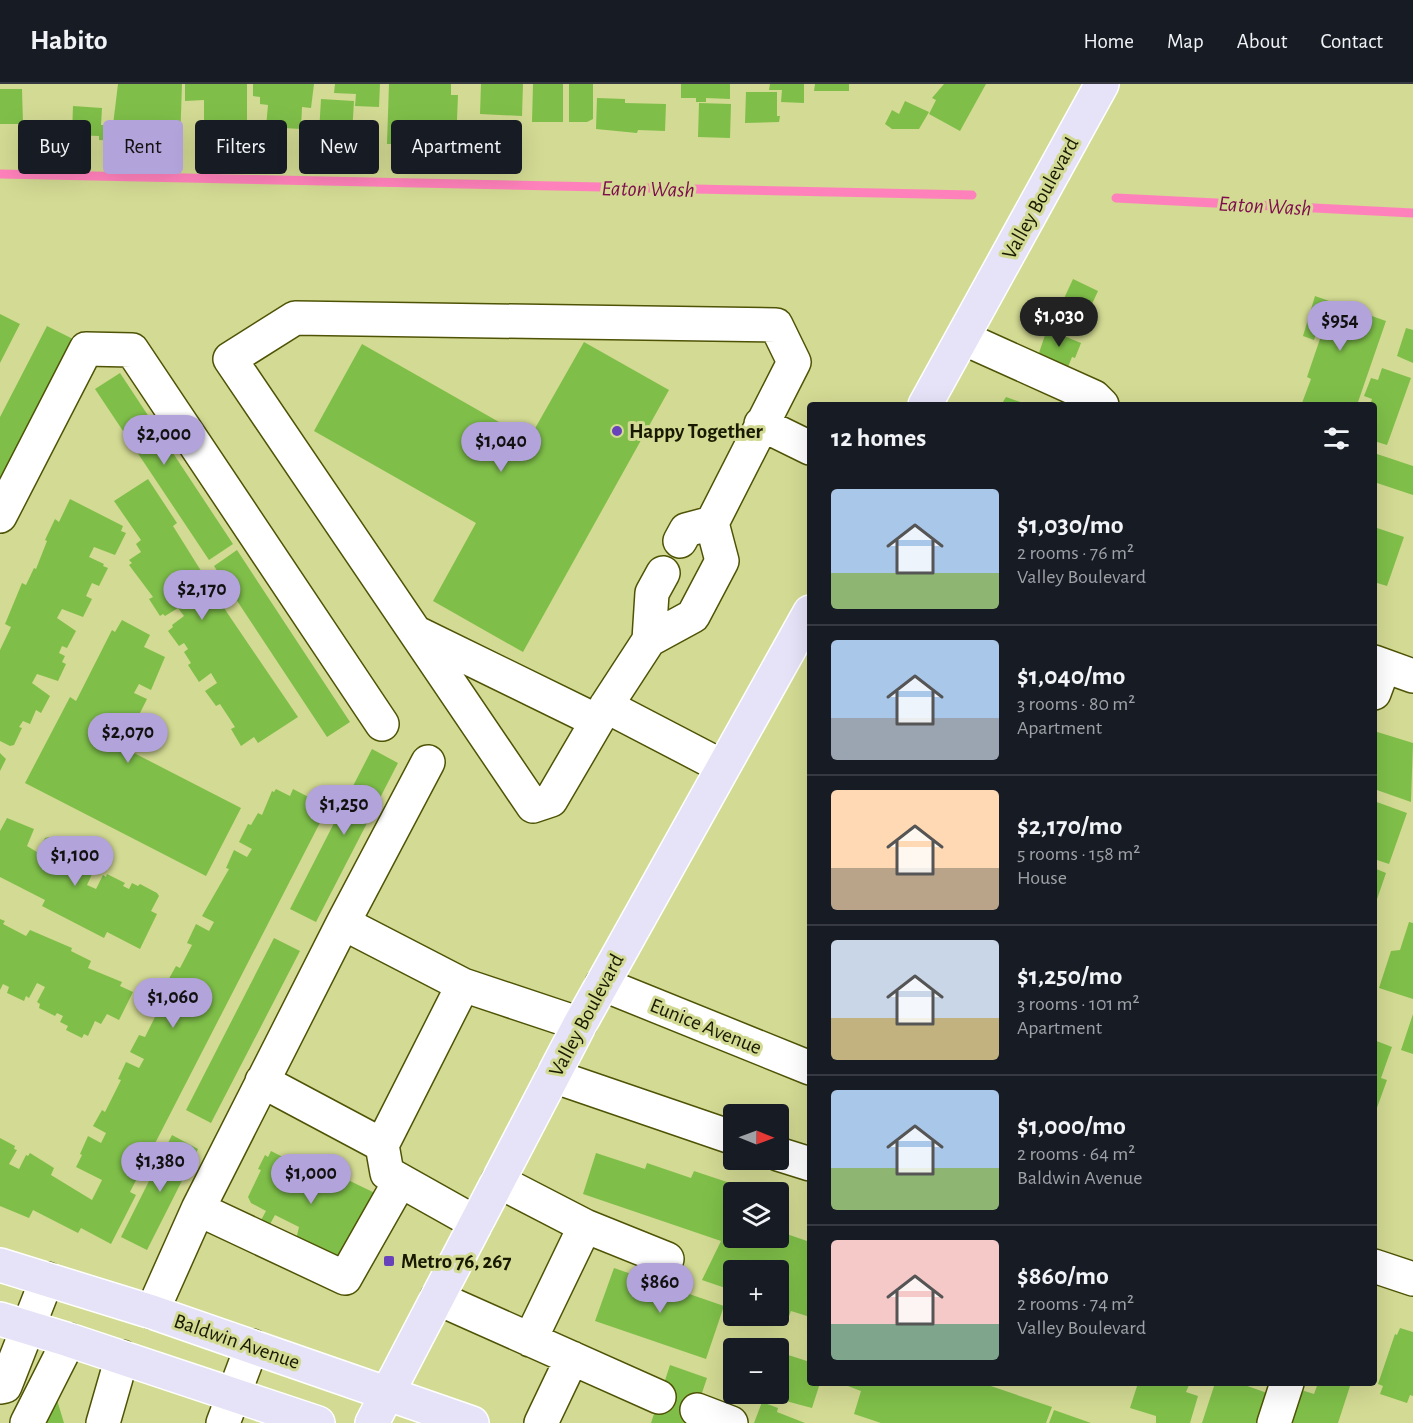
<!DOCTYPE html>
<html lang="en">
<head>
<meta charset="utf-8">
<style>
  :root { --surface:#171b24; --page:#20242c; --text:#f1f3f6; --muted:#9ea1a6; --line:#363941; --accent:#b3a3db }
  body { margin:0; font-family:"Alegreya Sans",sans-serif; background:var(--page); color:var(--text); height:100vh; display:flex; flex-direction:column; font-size:22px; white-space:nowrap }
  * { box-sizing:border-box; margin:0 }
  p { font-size:20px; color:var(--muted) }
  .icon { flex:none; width:33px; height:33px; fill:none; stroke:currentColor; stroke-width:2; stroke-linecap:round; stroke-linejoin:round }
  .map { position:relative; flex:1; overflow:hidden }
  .side { position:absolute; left:807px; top:318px; width:570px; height:984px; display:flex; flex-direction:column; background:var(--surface); border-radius:6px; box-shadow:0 6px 24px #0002 }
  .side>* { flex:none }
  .top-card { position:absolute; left:18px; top:36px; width:570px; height:54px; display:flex; gap:12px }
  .needle { width:39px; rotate:91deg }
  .fabs { position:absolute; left:723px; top:1020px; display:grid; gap:12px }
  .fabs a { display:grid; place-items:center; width:66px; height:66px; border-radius:6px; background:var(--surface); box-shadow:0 6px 24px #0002; font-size:30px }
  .price { position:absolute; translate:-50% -51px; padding:0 14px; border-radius:21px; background:var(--accent); color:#111; font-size:20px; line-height:39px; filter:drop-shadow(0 2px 3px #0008) }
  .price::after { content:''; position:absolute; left:50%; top:36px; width:18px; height:14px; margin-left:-9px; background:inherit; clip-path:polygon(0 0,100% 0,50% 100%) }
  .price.on { background:#222; color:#fff }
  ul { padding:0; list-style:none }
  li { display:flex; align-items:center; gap:18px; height:150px; padding:0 24px }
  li+li { border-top:2px solid var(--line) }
  li span { display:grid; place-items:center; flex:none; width:168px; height:120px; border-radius:6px; color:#555 }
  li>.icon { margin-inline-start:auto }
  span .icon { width:72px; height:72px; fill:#fffc; stroke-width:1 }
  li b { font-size:26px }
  h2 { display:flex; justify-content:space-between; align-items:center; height:72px; padding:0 24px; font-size:26px }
  .chip { padding:0 21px; border-radius:6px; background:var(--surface); box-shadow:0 6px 24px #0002; font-size:21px; line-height:54px }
  .chip.on { background:var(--accent); color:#111 }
  header { display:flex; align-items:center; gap:36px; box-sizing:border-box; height:84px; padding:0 30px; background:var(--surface); border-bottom:2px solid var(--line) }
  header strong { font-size:28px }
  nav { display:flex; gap:33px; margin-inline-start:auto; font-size:21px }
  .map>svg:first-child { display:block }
</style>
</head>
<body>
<header>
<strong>Habito</strong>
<nav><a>Home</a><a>Map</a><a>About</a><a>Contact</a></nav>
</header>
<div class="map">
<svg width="1413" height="1339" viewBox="0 0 1413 1339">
  <rect width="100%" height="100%" fill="#d3da93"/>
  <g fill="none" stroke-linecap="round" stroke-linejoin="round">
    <path stroke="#ff81bb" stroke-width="9" d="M 0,90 L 972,111
      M 1116,114 L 1413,129"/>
  </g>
  <path fill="#7fbf49" d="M 118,0 L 182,0 L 180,59 L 118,57 L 99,56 L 99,52 L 72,51 L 73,22 L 102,24 L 101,41 L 113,41 Z
    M 185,0 L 247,0 L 247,43 L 242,46 L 204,44 L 204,16 L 185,17 Z
    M 253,0 L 314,0 L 311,24 L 302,23 L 301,45 L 266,43 L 268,21 L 260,20 L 260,13 L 253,12 Z
    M 335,0 L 380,0 L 379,23 L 355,22 L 356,10 L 334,9 Z
    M 389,0 L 451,0 L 451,11 L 458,11 L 456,60 L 387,60 Z
    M 481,0 L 523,0 L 522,32 L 480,30 Z
    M 533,0 L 563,0 L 563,38 L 532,38 Z
    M 569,0 L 593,0 L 593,35 L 587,38 L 569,38 Z
    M 681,0 L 730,0 L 730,15 L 706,14 L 706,18 L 696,18 L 696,14 L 681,14 Z
    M 770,0 L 804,0 L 804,19 L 781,18 L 782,6 L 769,6 Z
    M 815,0 L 849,0 L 849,7 L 814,7 Z
    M 944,0 L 986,0 L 960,47 L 929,30 L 936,16 L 932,14 Z
    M 0,5 L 22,5 L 23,40 L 0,40 Z
    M 746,8 L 777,8 L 777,32 L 780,32 L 779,38 L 745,39 Z
    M 597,14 L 625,15 L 625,19 L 666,20 L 665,47 L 638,46 L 637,49 L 596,45 Z
    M 321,15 L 354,17 L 352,50 L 319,49 Z
    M 905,17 L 929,28 L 919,45 L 892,45 L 885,40 L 892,26 L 899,30 Z
    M 699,19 L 731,20 L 730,54 L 698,53 Z
    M 1073,195 L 1098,207 L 1079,248 L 1054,236 Z
    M 1315,212 L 1386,237 L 1357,321 L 1302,319 L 1311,295 L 1307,293 L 1321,252 L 1316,250 L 1314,256 L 1303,252 Z
    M 0,230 L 20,240 L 0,279 Z
    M 47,242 L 73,255 L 0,396 L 0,333 Z
    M 1406,244 L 1413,246 L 1413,279 L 1397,272 Z
    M 1047,245 L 1081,259 L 1075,274 L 1072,273 L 1068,283 L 1038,272 Z
    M 584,258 L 669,306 L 523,568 L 433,517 L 476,439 L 314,347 L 362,260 L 529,355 Z
    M 1382,284 L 1411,294 L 1387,361 L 1374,357 L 1374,321 L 1370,321 L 1372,315 L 1364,312 L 1371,294 L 1378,296 Z
    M 120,289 L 233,460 L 209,476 L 95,305 Z
    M 1006,313 L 1029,321 L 1001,321 Z
    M 1374,369 L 1413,382 L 1413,411 L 1374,398 Z
    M 148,395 L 177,439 L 173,442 L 228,530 L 298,633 L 258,659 L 254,653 L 241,662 L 231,645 L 235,643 L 220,620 L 216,622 L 205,607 L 217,599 L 211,589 L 199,598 L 188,581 L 191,579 L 184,568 L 188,565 L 184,559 L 179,562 L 168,547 L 173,543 L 172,541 L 184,532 L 178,524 L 165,532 L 163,530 L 160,532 L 149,515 L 153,513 L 129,481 L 132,479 L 129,476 L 141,468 L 136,460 L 141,456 L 114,417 Z
    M 70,415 L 123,442 L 121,447 L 126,449 L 115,471 L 94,463 L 89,473 L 104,480 L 103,482 L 108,484 L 99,502 L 92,499 L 86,512 L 92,515 L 83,533 L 62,525 L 57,534 L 76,547 L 67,564 L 62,562 L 59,569 L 65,572 L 62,578 L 66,580 L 58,597 L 37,590 L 32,599 L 50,612 L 41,629 L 36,626 L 30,640 L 23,637 L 19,643 L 22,644 L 14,661 L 10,662 L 0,657 L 0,566 L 11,543 L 5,540 L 22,499 L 26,501 L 34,484 L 36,485 L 47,457 L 45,456 L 55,435 L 59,438 Z
    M 1374,443 L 1404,453 L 1387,502 L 1374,498 Z
    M 237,466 L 350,638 L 327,653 L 214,482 Z
    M 122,536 L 150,551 L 144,563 L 165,573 L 151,606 L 139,600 L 134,609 L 147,615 L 138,633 L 135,631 L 128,644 L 106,632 L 97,650 L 241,724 L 206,792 L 25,699 L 70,613 L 76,617 L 112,546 L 115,548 Z
    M 1374,647 L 1413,659 L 1411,718 L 1374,705 Z
    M 372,665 L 398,679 L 316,838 L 290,825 Z
    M 0,669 L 6,675 L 0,687 Z
    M 276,705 L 290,712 L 293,705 L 328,723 L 130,1108 L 136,1111 L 111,1160 L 81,1144 L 78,1149 L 33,1126 L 29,1134 L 0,1122 L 0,1054 L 15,1062 L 14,1065 L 17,1066 L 9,1080 L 19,1085 L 26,1071 L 28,1072 L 30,1069 L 54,1084 L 51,1091 L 92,1116 L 102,1096 L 76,1083 L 82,1071 L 80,1070 L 88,1052 L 101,1059 L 106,1049 L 93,1042 L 102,1026 L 105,1028 L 121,996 L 118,995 L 126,978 L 139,984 L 144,975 L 130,968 L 139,951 L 145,953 L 157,929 L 153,927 L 162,910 L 174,916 L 179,906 L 166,900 L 176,882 L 180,884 L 192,861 L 187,859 L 196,840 L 209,847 L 214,838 L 202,832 L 229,785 L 226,784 L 234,766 L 247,773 L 252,765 L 239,758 L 248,740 L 251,741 L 258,729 L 262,731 L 272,707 L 274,708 Z
    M 1374,717 L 1407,729 L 1389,780 L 1374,775 Z
    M 7,734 L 34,745 L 27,762 L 37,768 L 45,754 L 49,753 L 66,762 L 64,764 L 70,767 L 67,773 L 94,786 L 87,801 L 96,805 L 103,791 L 106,793 L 107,790 L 125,799 L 123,802 L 129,805 L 132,799 L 138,802 L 140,800 L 157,809 L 159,812 L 151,827 L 157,830 L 140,865 L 107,848 L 104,854 L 42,822 L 45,816 L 0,793 L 0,747 Z
    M 1374,784 L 1386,789 L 1374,824 Z
    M 0,835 L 5,837 L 3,840 L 26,852 L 30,846 L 72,864 L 71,867 L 91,877 L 88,884 L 122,898 L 120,902 L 133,908 L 119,936 L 107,930 L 101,940 L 95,937 L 88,952 L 84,950 L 82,954 L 66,946 L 68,942 L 60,938 L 63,932 L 57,929 L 55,932 L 39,924 L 40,920 L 37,918 L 45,903 L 37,899 L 29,914 L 26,912 L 24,917 L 7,909 L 9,903 L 3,900 L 0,906 Z
    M 1409,838 L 1413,839 L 1413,915 L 1379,904 L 1391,867 L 1400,866 Z
    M 274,854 L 300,867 L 211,1039 L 186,1026 Z
    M 1413,930 L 1413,970 L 1401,966 Z
    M 1374,956 L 1392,963 L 1381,994 L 1387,996 L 1374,1032 Z
    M 172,1051 L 198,1065 L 147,1166 L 121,1153 Z
    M 271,1067 L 344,1104 L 350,1097 L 377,1110 L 342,1179 L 296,1156 L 299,1143 L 275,1131 L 269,1142 L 260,1138 L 266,1127 L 251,1119 L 248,1113 L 261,1086 L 258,1085 L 265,1071 L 268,1073 Z
    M 596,1069 L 645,1085 L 647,1079 L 691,1094 L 694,1087 L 748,1105 L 746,1108 L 734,1108 L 734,1154 L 778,1154 L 778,1147 L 810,1158 L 810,1233 L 791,1227 L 786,1240 L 760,1232 L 778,1232 L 778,1186 L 734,1186 L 734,1207 L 702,1196 L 721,1157 L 583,1110 Z
    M 614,1184 L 724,1222 L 706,1275 L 595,1237 Z
    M 1400,1244 L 1413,1248 L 1413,1312 L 1410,1311 L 1407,1319 L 1380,1310 L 1383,1302 L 1378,1300 L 1395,1250 L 1397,1251 Z
    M 782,1269 L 810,1278 L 807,1292 L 810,1293 L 810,1299 L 820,1299 L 812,1324 L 767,1312 L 778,1310 L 778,1279 Z
    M 670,1281 L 707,1294 L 692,1339 L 651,1339 Z
    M 840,1299 L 982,1299 L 1052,1323 L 1046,1339 L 881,1339 L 854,1330 L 861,1307 Z
    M 1138,1299 L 1189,1301 L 1186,1308 L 1198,1312 L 1190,1339 L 1156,1339 L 1156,1332 L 1130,1324 Z
    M 1215,1299 L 1239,1299 L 1273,1311 L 1264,1339 L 1202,1339 Z
    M 1318,1299 L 1351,1299 L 1338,1339 L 1283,1339 L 1295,1304 L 1314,1310 Z
    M 54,1306 L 64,1339 L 37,1339 Z
    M 762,1318 L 778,1324 L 777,1328 L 805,1339 L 754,1339 Z
    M 1054,1326 L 1091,1339 L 1049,1339 Z"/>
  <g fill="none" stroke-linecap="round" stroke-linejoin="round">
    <g stroke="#4f5305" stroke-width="36">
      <path id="minor" d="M 295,234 L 776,241 L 794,278 L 712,439 L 722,477 L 693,532 L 649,556 L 606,622 L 551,716 L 533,722 L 230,275 Z
        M 963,254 L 1094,313 L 1102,321
        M 761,340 L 810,364
        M 0,432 L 86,265 L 132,266 L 382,640
        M 680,457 L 686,446 L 712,439
        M 415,548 L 597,637
        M 649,556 L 652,509 L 663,489
        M 1374,578 L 1413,592
        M 1374,609 L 1384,582
        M 606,622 L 723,683
        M 343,839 L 428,678
        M 602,900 L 810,984
        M 553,992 L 734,1054
        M 262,997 L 382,1061
        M 778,1070 L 810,1080
        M 498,1097 L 585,1142 L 530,1256
        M 198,1125 L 345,1194 L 400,1097
        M 476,1139 L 387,1089 L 382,1061 L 463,901 L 580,940
        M 585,1142 L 667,1175
        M 1374,1182 L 1413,1195
        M 437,1214 L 659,1313
        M 152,1228 L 198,1125 L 343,839 L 463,901
        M 0,1303 L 5,1302 L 47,1195
        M 697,1326 L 731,1339
        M 27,1339 L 69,1256
        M 103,1339 L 122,1273
        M 223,1339 L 252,1262
        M 541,1339 L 572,1274
        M 1274,1339 L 1287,1299"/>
    </g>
    <g stroke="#fff" stroke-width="36">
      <path id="major" d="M 925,321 L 1102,0
        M 0,1181 L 152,1228 L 472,1339
        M 0,1235 L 69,1256 L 318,1339
        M 372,1339 L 580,940 L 810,528"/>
    </g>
    <use href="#minor" stroke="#fff" stroke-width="33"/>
    <use href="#major" stroke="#e6e2f7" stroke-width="33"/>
  </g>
  <g fill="#6842ba" stroke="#d3da93" stroke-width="2">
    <circle cx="617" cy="347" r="6"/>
    <rect x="383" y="1171" width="12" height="12" rx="3"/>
  </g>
  <g text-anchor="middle" stroke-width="6" stroke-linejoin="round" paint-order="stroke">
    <g font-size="21" fill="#181a00" stroke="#d3da93">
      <text transform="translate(1040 114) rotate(-61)" y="7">Valley Boulevard</text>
      <text transform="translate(586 931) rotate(-62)" y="7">Valley Boulevard</text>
      <text transform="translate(706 942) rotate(22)" y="7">Eunice Avenue</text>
      <text transform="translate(237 1257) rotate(19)" y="7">Baldwin Avenue</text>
    </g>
    <g font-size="21" font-weight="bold" fill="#181a00" stroke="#d3da93" text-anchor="start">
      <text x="629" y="354">Happy Together</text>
      <text x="401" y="1184">Metro 76, 267</text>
    </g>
    <g font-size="22" font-style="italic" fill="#7f0c4e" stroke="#d3da93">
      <text transform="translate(648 104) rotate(1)" y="8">Eaton Wash</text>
      <text transform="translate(1265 121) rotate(3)" y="8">Eaton Wash</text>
    </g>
  </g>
</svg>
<div class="fabs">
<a><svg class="needle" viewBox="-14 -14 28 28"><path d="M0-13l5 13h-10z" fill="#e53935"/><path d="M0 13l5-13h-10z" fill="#9ea1a6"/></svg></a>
<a><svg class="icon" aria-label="layers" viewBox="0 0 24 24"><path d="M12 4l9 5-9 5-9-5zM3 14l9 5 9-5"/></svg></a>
<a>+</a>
<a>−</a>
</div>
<b class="price on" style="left:1059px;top:264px">$1,030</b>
<b class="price" style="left:1340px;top:268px">$954</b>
<b class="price" style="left:164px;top:382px">$2,000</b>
<b class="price" style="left:501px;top:389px">$1,040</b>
<b class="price" style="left:202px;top:537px">$2,170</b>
<b class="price" style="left:128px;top:680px">$2,070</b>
<b class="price" style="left:344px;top:752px">$1,250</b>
<b class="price" style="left:75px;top:803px">$1,100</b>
<b class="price" style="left:173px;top:945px">$1,060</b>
<b class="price" style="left:160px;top:1109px">$1,380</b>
<b class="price" style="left:311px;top:1121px">$1,000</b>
<b class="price" style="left:660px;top:1230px">$860</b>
<div class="top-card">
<a class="chip">Buy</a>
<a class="chip on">Rent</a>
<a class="chip">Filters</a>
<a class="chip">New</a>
<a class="chip">Apartment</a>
</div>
<section class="side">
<h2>12 homes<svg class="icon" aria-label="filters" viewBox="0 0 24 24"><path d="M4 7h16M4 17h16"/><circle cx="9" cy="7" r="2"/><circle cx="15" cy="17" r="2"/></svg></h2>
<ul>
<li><span style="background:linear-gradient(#a9c7e8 70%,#8fb573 0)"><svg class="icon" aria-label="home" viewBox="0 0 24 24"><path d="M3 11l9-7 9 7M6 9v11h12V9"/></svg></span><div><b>$1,030/mo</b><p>2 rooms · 76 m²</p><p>Valley Boulevard</p></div></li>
<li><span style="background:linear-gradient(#a9c7e8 65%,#9aa5b1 0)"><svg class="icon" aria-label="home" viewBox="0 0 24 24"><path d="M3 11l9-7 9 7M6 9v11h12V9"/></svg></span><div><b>$1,040/mo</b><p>3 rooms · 80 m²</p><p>Apartment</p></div></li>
<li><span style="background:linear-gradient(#ffd9b3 65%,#b9a48a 0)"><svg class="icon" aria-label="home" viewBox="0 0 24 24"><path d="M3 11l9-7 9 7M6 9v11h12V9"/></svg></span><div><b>$2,170/mo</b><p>5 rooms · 158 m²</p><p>House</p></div></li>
<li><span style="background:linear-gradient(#c9d6e8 65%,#c2b280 0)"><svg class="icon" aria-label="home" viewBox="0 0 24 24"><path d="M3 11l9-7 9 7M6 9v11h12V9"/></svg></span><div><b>$1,250/mo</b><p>3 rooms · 101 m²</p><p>Apartment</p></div></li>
<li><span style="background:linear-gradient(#a9c7e8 65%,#8fb573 0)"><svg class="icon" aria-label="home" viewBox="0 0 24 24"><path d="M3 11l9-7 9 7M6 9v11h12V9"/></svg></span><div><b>$1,000/mo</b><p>2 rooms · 64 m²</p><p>Baldwin Avenue</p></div></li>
<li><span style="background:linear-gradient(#f6c9c9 70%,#7fa58c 0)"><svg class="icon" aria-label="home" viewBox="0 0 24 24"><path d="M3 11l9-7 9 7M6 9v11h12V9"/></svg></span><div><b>$860/mo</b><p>2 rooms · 74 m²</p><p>Valley Boulevard</p></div></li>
</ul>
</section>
</div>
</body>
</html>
